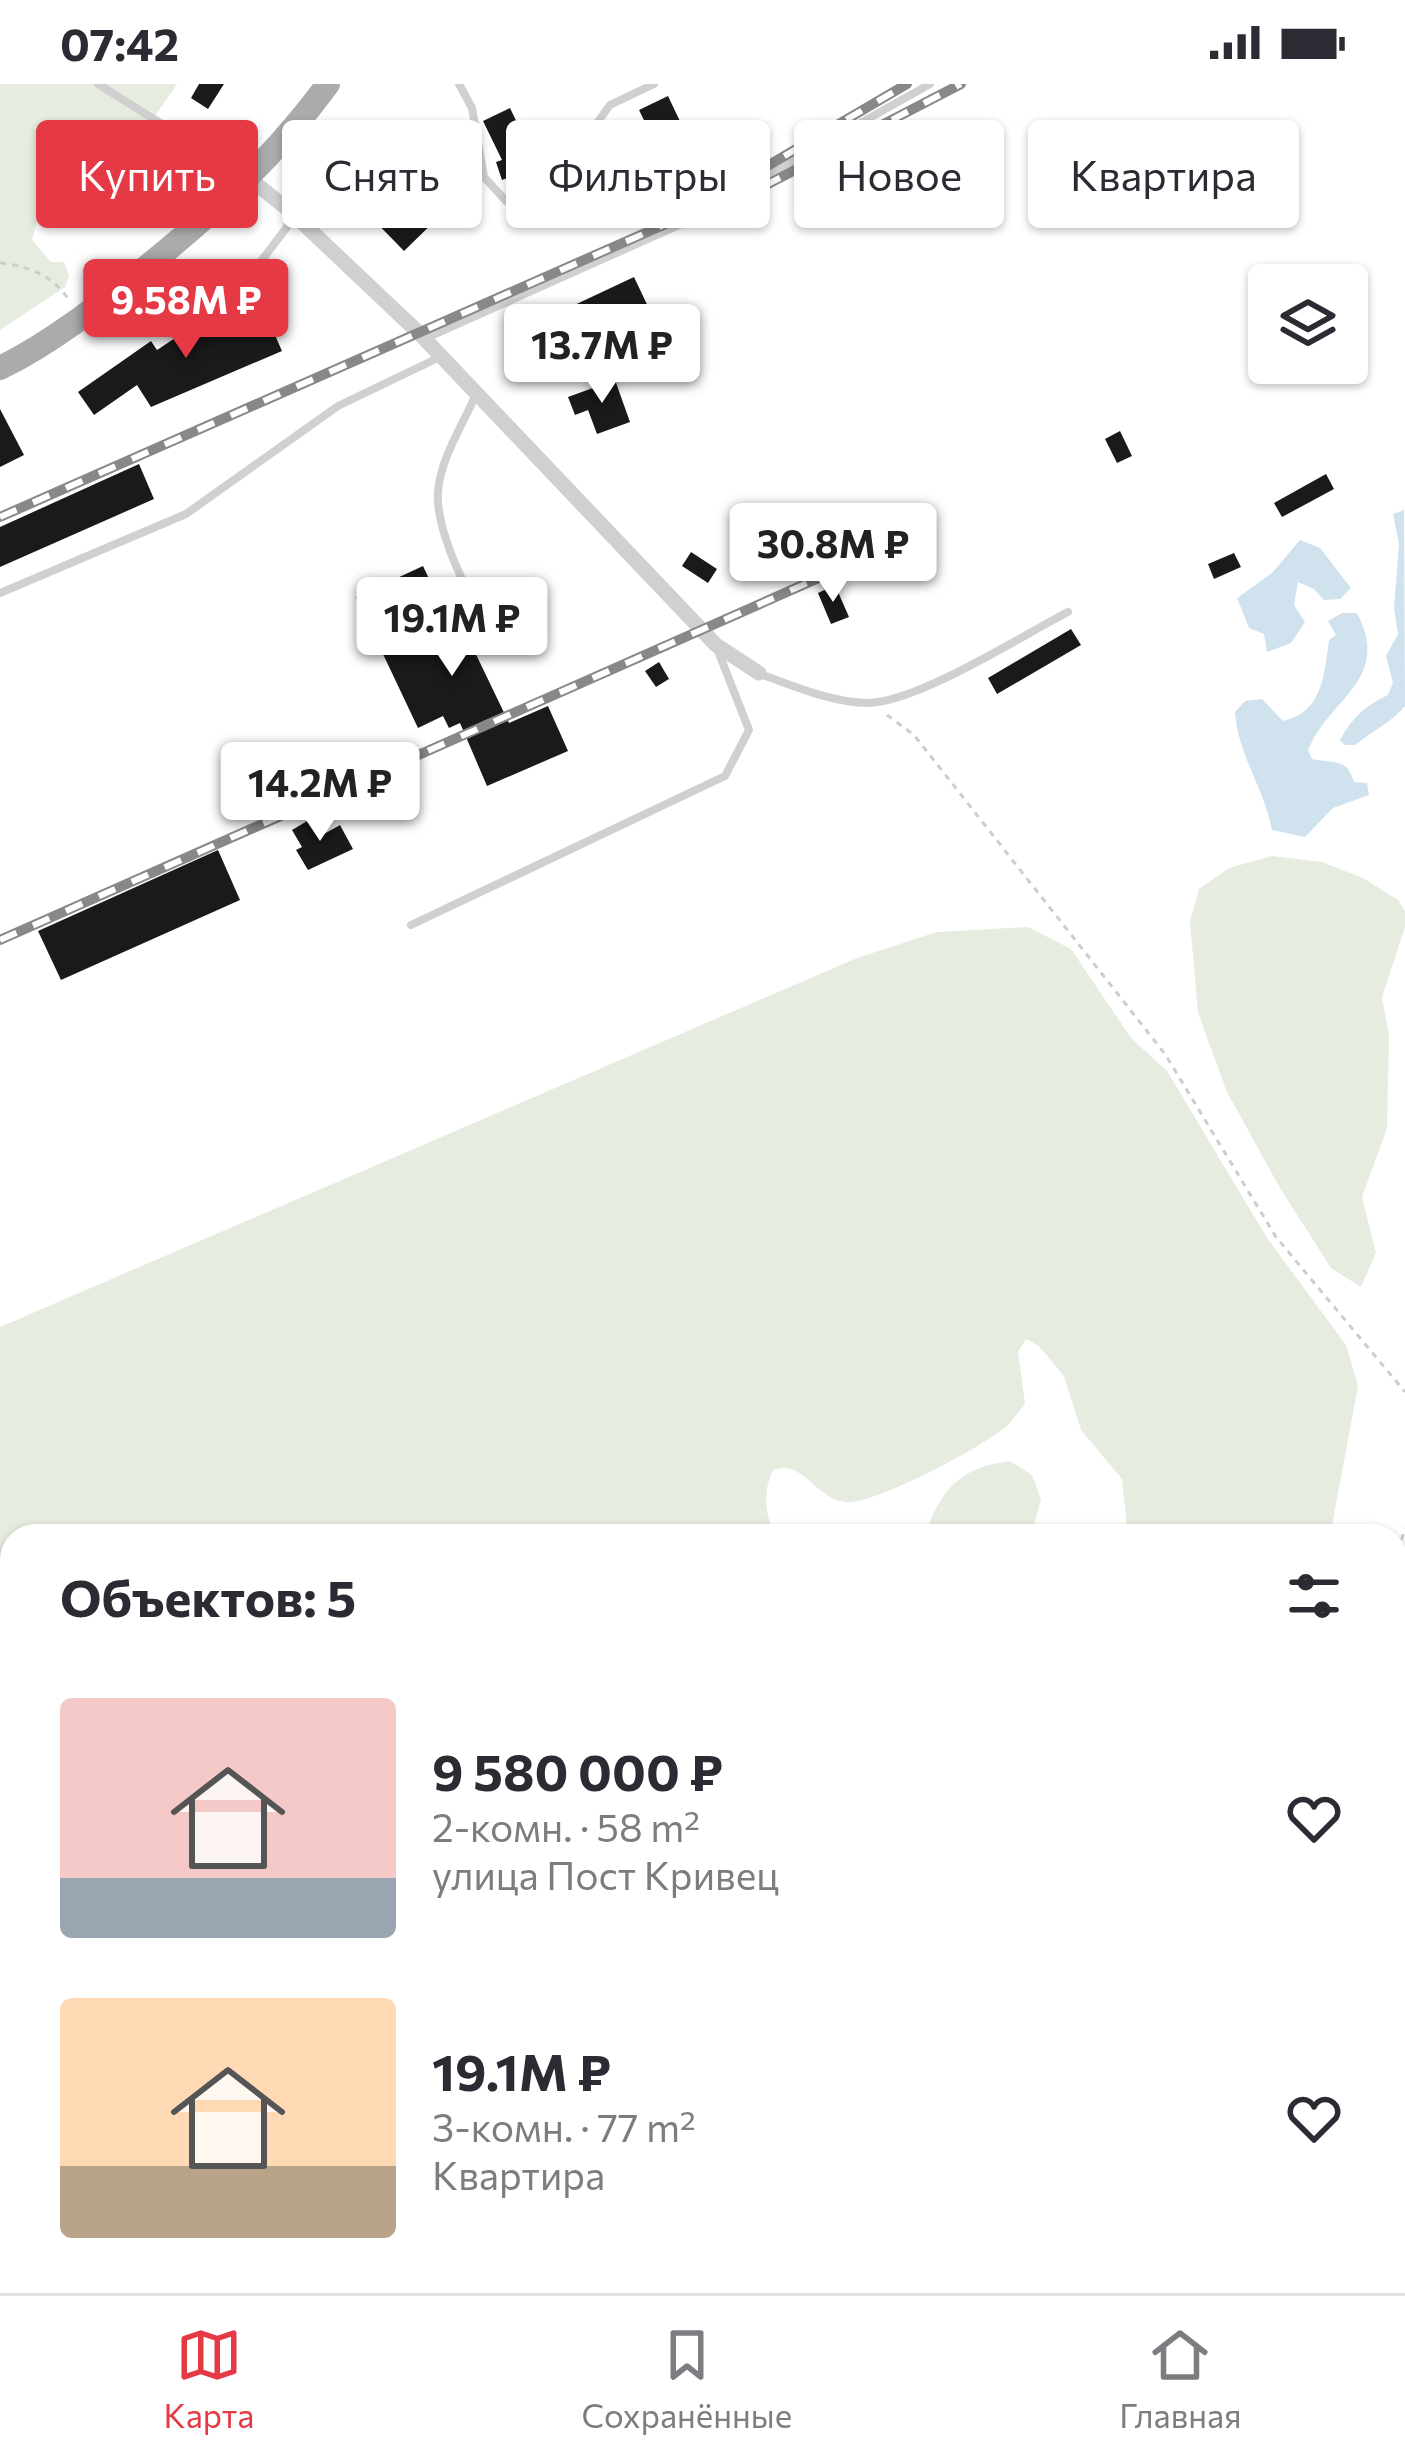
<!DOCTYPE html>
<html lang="ru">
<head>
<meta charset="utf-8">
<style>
  :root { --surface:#fff; --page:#f2f2f3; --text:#2b2b33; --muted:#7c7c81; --line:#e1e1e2; --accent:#e63946 }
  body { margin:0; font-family:Commissioner,sans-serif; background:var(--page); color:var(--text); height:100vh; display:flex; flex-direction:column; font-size:45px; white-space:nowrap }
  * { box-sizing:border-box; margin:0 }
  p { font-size:39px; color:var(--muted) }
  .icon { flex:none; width:66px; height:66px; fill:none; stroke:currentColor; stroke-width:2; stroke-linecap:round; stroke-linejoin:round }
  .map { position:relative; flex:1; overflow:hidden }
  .panel { position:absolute; left:0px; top:1440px; width:1407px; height:771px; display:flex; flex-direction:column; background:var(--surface); border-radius:36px 36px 0 0; box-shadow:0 3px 9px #0004 }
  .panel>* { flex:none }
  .top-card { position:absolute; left:36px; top:36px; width:1335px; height:108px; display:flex; gap:24px }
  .buttons { position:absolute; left:1248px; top:180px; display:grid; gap:24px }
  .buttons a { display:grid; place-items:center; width:120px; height:120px; border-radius:12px; background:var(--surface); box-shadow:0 3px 9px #0004; font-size:60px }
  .price { position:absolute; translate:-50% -102px; padding:0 27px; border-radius:12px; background:#fff; color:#222; font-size:39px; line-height:78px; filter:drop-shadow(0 3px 6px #0008) }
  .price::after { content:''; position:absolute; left:50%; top:72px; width:36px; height:27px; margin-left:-18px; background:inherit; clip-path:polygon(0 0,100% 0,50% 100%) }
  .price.selected { background:var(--accent); color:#fff }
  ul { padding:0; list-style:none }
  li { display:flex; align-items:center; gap:36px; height:300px; padding:0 60px }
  li span { display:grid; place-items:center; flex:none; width:336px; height:240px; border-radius:12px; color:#555 }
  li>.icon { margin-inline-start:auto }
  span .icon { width:144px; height:144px; fill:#fffc; stroke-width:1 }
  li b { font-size:51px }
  h2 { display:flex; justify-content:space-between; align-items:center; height:144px; padding:0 60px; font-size:51px }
  .pill { padding:0 42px; border-radius:12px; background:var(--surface); box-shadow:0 3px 9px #0004; font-size:42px; line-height:108px }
  .pill.selected { background:var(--accent); color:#fff }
  .status { display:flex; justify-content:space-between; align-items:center; height:84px; padding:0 60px; background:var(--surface); direction:ltr }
  .status svg { height:33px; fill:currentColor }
  .tab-bar { display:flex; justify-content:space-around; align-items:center; height:168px; border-top:3px solid var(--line); background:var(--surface); font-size:33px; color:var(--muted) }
  .tab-bar a { display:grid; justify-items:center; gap:6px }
  .tab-bar .selected { color:var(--accent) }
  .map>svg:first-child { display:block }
</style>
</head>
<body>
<div class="status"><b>07:42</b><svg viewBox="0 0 49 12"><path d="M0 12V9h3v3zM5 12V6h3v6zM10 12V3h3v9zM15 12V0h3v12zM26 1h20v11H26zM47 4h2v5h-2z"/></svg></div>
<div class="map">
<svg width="1405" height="2209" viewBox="0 0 1405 2209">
  <rect width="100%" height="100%" fill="#fff"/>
  <path fill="#e6ecdf" d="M 0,0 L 177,0 L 148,42 L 164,59 L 155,72 L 137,77 L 106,53 L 85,75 L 89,95 L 68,125 L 37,138 L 32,156 L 51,178 L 64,178 L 69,191 L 65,203 L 0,246 Z
    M 1272,772 L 1322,778 L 1363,794 L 1398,816 L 1405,827 L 1405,843 L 1382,913 L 1389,951 L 1387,1044 L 1362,1113 L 1376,1169 L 1361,1203 L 1331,1184 L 1280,1104 L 1227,1008 L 1198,929 L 1190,837 L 1199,805 L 1229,784 Z
    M 1028,843 L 1071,865 L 1131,954 L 1167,987 L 1267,1154 L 1346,1261 L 1358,1302 L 1330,1452 L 1128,1452 L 1122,1395 L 1081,1346 L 1064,1292 L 1039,1262 L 1026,1255 L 1018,1268 L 1025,1320 C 1019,1327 1013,1336 1007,1342 C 984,1362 873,1422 845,1418 C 815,1415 804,1375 773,1386 C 762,1409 766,1429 774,1452 L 12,1452 L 12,1923 L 0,1923 L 0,1243 L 857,874 L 937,848 Z
    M 1010,1377 L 1032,1391 L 1041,1415 L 1031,1452 L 925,1452 C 940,1405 961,1383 1010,1377 Z
    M 0,1982 L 12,1984 L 12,2199 L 404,2199 L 405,2209 L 128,2209 L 119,2204 L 44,2201 L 0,2205 Z
    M 446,2199 L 1161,2199 L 1160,2209 L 446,2209 Z"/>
  <path fill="#cfe2ee" d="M 1404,426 L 1405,622 C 1392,638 1372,647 1355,661 L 1345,661 L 1340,656 C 1352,634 1366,621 1388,611 L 1393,599 L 1386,572 L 1398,550 L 1394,524 L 1399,460 L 1393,430 Z
    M 1300,456 L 1320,464 L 1351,504 L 1340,515 L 1324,516 L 1314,505 L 1298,498 L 1294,521 L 1305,538 L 1291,559 L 1267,568 L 1264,550 L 1249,544 L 1237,514 L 1272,489 Z
    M 1342,529 L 1357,529 C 1392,596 1330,613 1308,666 L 1312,675 C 1333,680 1347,673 1354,698 L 1367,699 L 1369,711 L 1333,724 L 1305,753 L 1272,746 C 1264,704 1238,671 1235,628 L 1245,617 L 1262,615 L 1283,637 C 1323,628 1324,591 1329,556 L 1336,551 L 1328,537 Z"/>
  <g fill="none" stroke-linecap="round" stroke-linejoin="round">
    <path stroke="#cfe2ee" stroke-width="33" d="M 0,1954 L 12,1954
      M 424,2199 L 425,2209"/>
  </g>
  <path fill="#1a1a1a" d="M 199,0 L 224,0 L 208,25 L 191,14 Z
    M 668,12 L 687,52 L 658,65 L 639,26 Z
    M 510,24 L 538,82 L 502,96 L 496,78 L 502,76 L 483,37 Z
    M 378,41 L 422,85 L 412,95 L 444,128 L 404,167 L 364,126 L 388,102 L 352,65 Z
    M 109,58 L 139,90 L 122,106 L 92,74 Z
    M 107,104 L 118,116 L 102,131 L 91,119 Z
    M 634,193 L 652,231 L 533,286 L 515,249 Z
    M 263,224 L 282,267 L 151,323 L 137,301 L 94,331 L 78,308 L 151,257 L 157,266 L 210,231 L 218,243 Z
    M 615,296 L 630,338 L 597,350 L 588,326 L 575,331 L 568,313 Z
    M 0,325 L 24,371 L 0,383 Z
    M 1120,347 L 1132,372 L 1117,379 L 1105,355 Z
    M 139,380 L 154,415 L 0,483 L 0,443 Z
    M 1326,390 L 1334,405 L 1282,433 L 1274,419 Z
    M 787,450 L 791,465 L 751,474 L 747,460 Z
    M 691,468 L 717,485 L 708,499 L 682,482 Z
    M 1234,469 L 1241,483 L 1214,495 L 1208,480 Z
    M 423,482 L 462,565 L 471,560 L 509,639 L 548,622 L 568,667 L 487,702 L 460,639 L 449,644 L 443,632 L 418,644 L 356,513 Z
    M 835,501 L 849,533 L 831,540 L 818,509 Z
    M 1071,545 L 1081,561 L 997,610 L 988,594 Z
    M 659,578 L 669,595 L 656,603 L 645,587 Z
    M 314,733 L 324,750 L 340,741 L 353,765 L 308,786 L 296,766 L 302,763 L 292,746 Z
    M 218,766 L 240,816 L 61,896 L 38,847 Z"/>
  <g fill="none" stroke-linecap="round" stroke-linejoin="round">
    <path stroke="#cdcdcd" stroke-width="3" stroke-dasharray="6 6" stroke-linecap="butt" d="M 0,179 C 29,182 52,191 69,216
      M 887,631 L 914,651 L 1165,970 L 1276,1153 L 1405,1308
      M 1395,1479 L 1405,1444
      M 1263,2209 L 1264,2199"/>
    <path stroke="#d0d0d0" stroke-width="8" d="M 98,0 L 243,91
      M 459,0 L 472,24 L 484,93 L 506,117 L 557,94 L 610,21 L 654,0
      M 231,217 L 287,143 L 290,129
      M 424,255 L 679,141 L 930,0
      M 476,310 C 463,341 441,373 438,407 C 434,451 477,523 495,566
      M 0,509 L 186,430 L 338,322 L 440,273
      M 760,590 C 795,602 830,618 867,619 C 917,619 1021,552 1068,528
      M 411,841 L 725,692 L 749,646 L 718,567
      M 71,2209 L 77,2209"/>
    <path stroke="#d0d0d0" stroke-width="15" d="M 250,95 L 290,127 L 421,251 L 716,561 L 759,589"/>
    <path stroke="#ababab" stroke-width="24" d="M 0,284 C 53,258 99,221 145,184 C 216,127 274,73 328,0"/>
    <g stroke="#888" stroke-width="10">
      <path id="rail" d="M 764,102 L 961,0
        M 0,433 L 677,135 L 907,0
        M 0,856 L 873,470
        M 1395,1803 L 1405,1739
        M 1395,1880 L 1405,1816
        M 1331,2209 L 1333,2199"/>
    </g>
    <use href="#rail" stroke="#fff" stroke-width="6" stroke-dasharray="18" stroke-linecap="butt"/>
  </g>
</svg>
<div class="buttons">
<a><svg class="icon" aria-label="layers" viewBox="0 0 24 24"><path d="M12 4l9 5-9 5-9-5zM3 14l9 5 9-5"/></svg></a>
</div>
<b class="price selected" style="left:186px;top:277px">9.58M ₽</b>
<b class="price" style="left:602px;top:322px">13.7M ₽</b>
<b class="price" style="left:833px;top:521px">30.8M ₽</b>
<b class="price" style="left:452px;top:595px">19.1M ₽</b>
<b class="price" style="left:320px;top:760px">14.2M ₽</b>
<div class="top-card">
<a class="pill selected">Купить</a>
<a class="pill">Снять</a>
<a class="pill">Фильтры</a>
<a class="pill">Новое</a>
<a class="pill">Квартира</a>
</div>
<section class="panel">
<h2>Объектов: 5<svg class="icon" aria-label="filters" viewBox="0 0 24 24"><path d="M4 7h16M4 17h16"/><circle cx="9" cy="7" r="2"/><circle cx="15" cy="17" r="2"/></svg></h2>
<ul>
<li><span style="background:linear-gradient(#f6c9c9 75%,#9aa5b1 0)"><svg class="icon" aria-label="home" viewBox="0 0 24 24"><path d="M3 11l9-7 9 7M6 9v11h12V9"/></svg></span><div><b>9 580 000 ₽</b><p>2-комн. · 58 m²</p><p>улица Пост Кривец</p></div><svg class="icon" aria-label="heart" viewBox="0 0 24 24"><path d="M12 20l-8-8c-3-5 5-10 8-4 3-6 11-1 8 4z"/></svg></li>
<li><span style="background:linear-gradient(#ffd9b3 70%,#b9a48a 0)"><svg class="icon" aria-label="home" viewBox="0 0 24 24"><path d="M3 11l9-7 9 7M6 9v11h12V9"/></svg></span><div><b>19.1M ₽</b><p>3-комн. · 77 m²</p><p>Квартира</p></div><svg class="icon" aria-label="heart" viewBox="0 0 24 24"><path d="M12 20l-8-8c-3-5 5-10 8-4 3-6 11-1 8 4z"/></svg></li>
</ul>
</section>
</div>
<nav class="tab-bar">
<a class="selected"><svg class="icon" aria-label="map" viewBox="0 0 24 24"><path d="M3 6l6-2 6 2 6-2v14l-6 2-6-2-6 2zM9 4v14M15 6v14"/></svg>Карта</a>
<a><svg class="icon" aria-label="saved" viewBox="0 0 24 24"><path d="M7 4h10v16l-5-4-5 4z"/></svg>Сохранённые</a>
<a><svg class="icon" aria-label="home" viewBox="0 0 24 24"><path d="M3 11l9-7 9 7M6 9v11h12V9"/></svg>Главная</a>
</nav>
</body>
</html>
